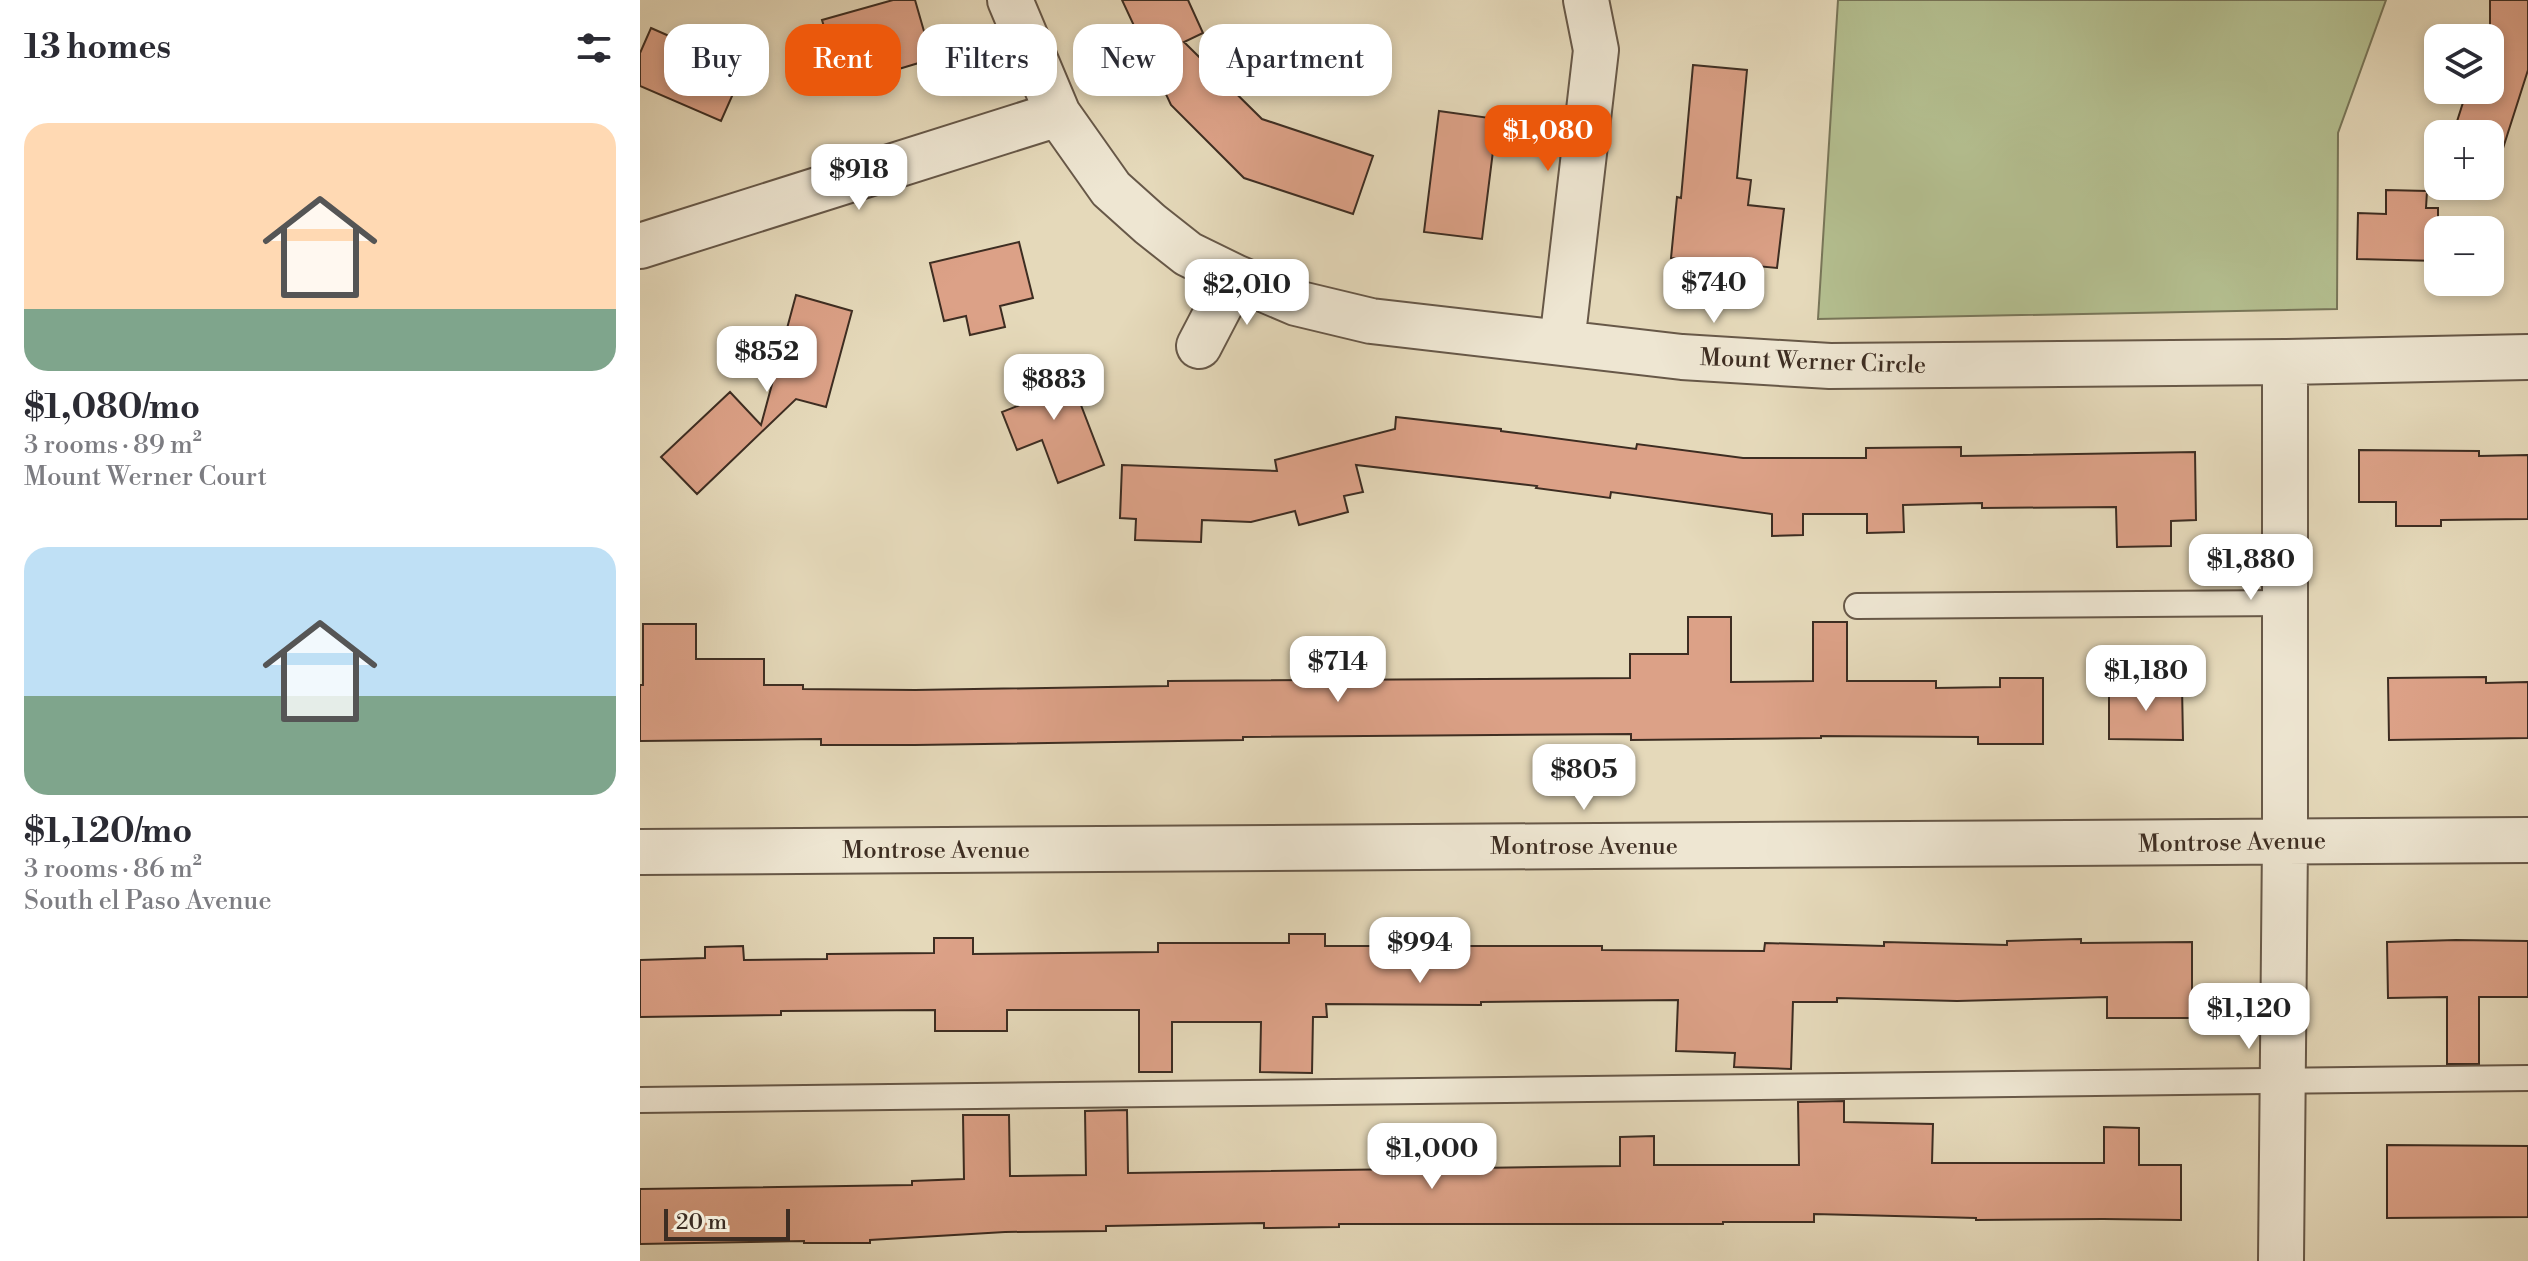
<!DOCTYPE html>
<html lang="en">
<head>
<meta charset="utf-8">
<style>
  :root { --surface:#fff; --page:#f2f2f3; --text:#2b2b33; --muted:#7c7c81; --accent:#ea580c }
  body { margin:0; font-family:"Libre Bodoni",serif; background:var(--page); color:var(--text); height:100vh; display:flex; flex-direction:column; font-size:30px; white-space:nowrap }
  * { box-sizing:border-box; margin:0 }
  p { font-size:26px; color:var(--muted) }
  .icon { flex:none; width:44px; height:44px; fill:none; stroke:currentColor; stroke-width:2; stroke-linecap:round; stroke-linejoin:round }
  .map { position:relative; flex:1; overflow:hidden }
  .drawer { display:flex; flex-direction:column; background:var(--surface); width:640px }
  .drawer>* { flex:none }
  .guide { position:absolute; left:24px; top:24px; width:760px; height:72px; display:flex; gap:16px }
  .fabs { position:absolute; left:1784px; top:24px; display:grid; gap:16px }
  .fabs a { display:grid; place-items:center; width:80px; height:80px; border-radius:16px; background:var(--surface); box-shadow:0 4px 12px #0003; font-size:40px }
  .scale { position:absolute; left:24px; bottom:20px; width:126px; box-sizing:border-box; padding-left:8px; border:4px solid #3d2d22; border-top:0; font-size:22px; line-height:28px; white-space:nowrap; color:#3d2d22; -webkit-text-stroke:6px #eee6d2; paint-order:stroke }
  .price { position:absolute; translate:-50% -68px; padding:0 18px; border-radius:16px; background:#fff; color:#222; font-size:26px; line-height:52px; filter:drop-shadow(0 2px 4px #0008) }
  .price::after { content:''; position:absolute; left:50%; top:48px; width:24px; height:18px; margin-left:-12px; background:inherit; clip-path:polygon(0 0,100% 0,50% 100%) }
  .price.on { background:var(--accent); color:#fff }
  ul { padding:0; list-style:none }
  li { display:grid; align-content:center; gap:16px; height:424px; padding:0 24px }
  li span { display:grid; place-items:center; height:248px; border-radius:24px; color:#555 }
  li>.icon { margin-inline-start:auto }
  span .icon { width:144px; height:144px; fill:#fffc; stroke-width:1 }
  li b { font-size:34px }
  h2 { display:flex; justify-content:space-between; align-items:center; height:96px; padding:0 24px; font-size:34px }
  .chip { padding:0 28px; border-radius:24px; background:var(--surface); box-shadow:0 4px 12px #0003; font-size:28px; line-height:72px }
  .chip.on { background:var(--accent); color:#fff }
  main { display:flex; flex:1; min-height:0 }
  .map>svg:first-child { display:block }
</style>
</head>
<body>
<main>
<section class="drawer">
<h2>13 homes<svg class="icon" aria-label="filters" viewBox="0 0 24 24"><path d="M4 7h16M4 17h16"/><circle cx="9" cy="7" r="2"/><circle cx="15" cy="17" r="2"/></svg></h2>
<ul>
<li><span style="background:linear-gradient(#ffd9b3 75%,#7fa58c 0)"><svg class="icon" aria-label="home" viewBox="0 0 24 24"><path d="M3 11l9-7 9 7M6 9v11h12V9"/></svg></span><div><b>$1,080/mo</b><p>3 rooms · 89 m²</p><p>Mount Werner Court</p></div></li>
<li><span style="background:linear-gradient(#bfe0f5 60%,#7fa58c 0)"><svg class="icon" aria-label="home" viewBox="0 0 24 24"><path d="M3 11l9-7 9 7M6 9v11h12V9"/></svg></span><div><b>$1,120/mo</b><p>3 rooms · 86 m²</p><p>South el Paso Avenue</p></div></li>
</ul>
</section>
<div class="map">
<svg width="1888" height="1261" viewBox="0 0 1888 1261">
  <rect width="100%" height="100%" fill="#e5d9ba"/>
  <filter id="stains"><feTurbulence type="fractalNoise" baseFrequency=".0025" numOctaves="4"/><feColorMatrix values="0 0 0 0 .2 0 0 0 0 .09 0 0 0 0 .02 0 0 0 .5 -.17"/></filter>
  <radialGradient id="worn" r=".72"><stop offset=".6" stop-color="#630" stop-opacity="0"/><stop offset="1" stop-color="#630" stop-opacity=".3"/></radialGradient>
  <path fill="#b4bf90" stroke="#787659" stroke-width="2" d="M 1198,0 L 1746,0 L 1698,133 L 1697,309 L 1178,319 Z"/>
  <path fill="#dca187" stroke="#3d2d22" stroke-width="2" d="M 253,0 L 275,0 L 292,59 L 222,80 L 218,65 L 197,71 L 182,20 Z
    M 482,0 L 548,0 L 563,33 L 544,42 L 622,119 L 733,156 L 713,214 L 604,178 L 531,105 Z
    M 1850,0 L 1888,0 L 1888,70 L 1857,167 L 1850,165 L 1850,134 L 1813,134 L 1827,90 L 1850,90 Z
    M 11,28 L 104,69 L 81,121 L 0,86 L 0,53 Z
    M 1053,65 L 1107,70 L 1097,178 L 1111,180 L 1108,205 L 1144,209 L 1137,268 L 1031,258 L 1037,197 L 1041,198 Z
    M 799,111 L 857,119 L 842,239 L 784,232 Z
    M 1746,190 L 1787,191 L 1786,208 L 1798,208 L 1798,261 L 1717,259 L 1718,213 L 1746,214 Z
    M 379,242 L 393,298 L 360,306 L 365,327 L 330,335 L 326,316 L 304,321 L 290,263 Z
    M 156,295 L 212,311 L 186,407 L 156,399 L 57,494 L 21,457 L 90,392 L 121,425 Z
    M 424,361 L 464,465 L 418,483 L 402,440 L 377,450 L 362,412 L 380,405 L 370,382 Z
    M 756,417 L 861,429 L 861,431 L 996,449 L 997,444 L 1103,458 L 1226,458 L 1226,448 L 1321,447 L 1321,456 L 1555,452 L 1556,520 L 1531,521 L 1531,546 L 1477,547 L 1476,507 L 1342,508 L 1342,503 L 1263,505 L 1264,532 L 1227,533 L 1227,514 L 1163,514 L 1163,535 L 1132,536 L 1132,514 L 971,492 L 970,498 L 896,488 L 897,486 L 716,465 L 723,492 L 704,496 L 708,512 L 659,525 L 655,511 L 611,522 L 562,520 L 561,542 L 495,540 L 496,519 L 480,518 L 482,465 L 637,471 L 635,460 L 755,429 Z
    M 1719,450 L 1839,451 L 1839,456 L 1888,455 L 1888,519 L 1801,520 L 1801,526 L 1756,526 L 1756,502 L 1719,502 Z
    M 1048,617 L 1091,617 L 1091,682 L 1173,681 L 1173,622 L 1207,622 L 1207,681 L 1296,681 L 1296,688 L 1360,687 L 1360,678 L 1403,678 L 1403,744 L 1338,744 L 1338,737 L 1181,736 L 1181,738 L 991,740 L 991,734 L 603,737 L 603,740 L 275,745 L 181,745 L 181,739 L 0,741 L 0,685 L 3,685 L 3,624 L 56,624 L 56,659 L 124,659 L 124,685 L 163,685 L 163,689 L 275,690 L 528,686 L 528,681 L 990,678 L 990,654 L 1048,654 Z
    M 1846,677 L 1846,683 L 1888,682 L 1888,738 L 1749,740 L 1748,678 Z
    M 1469,685 L 1542,686 L 1543,740 L 1469,739 Z
    M 649,934 L 685,934 L 685,946 L 962,946 L 962,950 L 1124,951 L 1125,943 L 1244,946 L 1244,942 L 1367,945 L 1367,941 L 1441,939 L 1441,943 L 1552,942 L 1552,1018 L 1467,1018 L 1467,997 L 1317,1001 L 1197,998 L 1197,1002 L 1153,1002 L 1151,1069 L 1094,1067 L 1095,1053 L 1036,1051 L 1038,1000 L 841,1002 L 841,1005 L 686,1004 L 687,1017 L 673,1017 L 672,1073 L 620,1072 L 621,1022 L 532,1022 L 532,1072 L 499,1072 L 499,1010 L 367,1010 L 367,1031 L 295,1031 L 295,1010 L 141,1011 L 141,1015 L 0,1017 L 0,960 L 65,958 L 65,947 L 103,946 L 104,960 L 187,959 L 187,954 L 294,953 L 294,938 L 333,938 L 333,954 L 518,952 L 518,943 L 649,943 Z
    M 1816,940 L 1888,941 L 1888,997 L 1839,997 L 1839,1064 L 1807,1064 L 1807,997 L 1748,998 L 1747,942 Z
    M 1204,1101 L 1204,1122 L 1293,1124 L 1292,1163 L 1464,1163 L 1464,1127 L 1499,1128 L 1499,1165 L 1541,1165 L 1541,1220 L 1463,1219 L 1336,1220 L 1336,1218 L 1174,1214 L 1174,1222 L 1083,1222 L 1083,1224 L 699,1224 L 699,1227 L 624,1228 L 624,1223 L 466,1226 L 466,1231 L 365,1232 L 230,1240 L 230,1243 L 164,1243 L 164,1241 L 0,1244 L 0,1189 L 272,1185 L 272,1181 L 324,1179 L 323,1115 L 369,1115 L 370,1176 L 446,1175 L 445,1111 L 487,1110 L 488,1173 L 980,1166 L 980,1137 L 1014,1136 L 1014,1165 L 1159,1165 L 1158,1102 Z
    M 1747,1145 L 1888,1146 L 1888,1217 L 1747,1218 Z"/>
  <g fill="none" stroke-linecap="round" stroke-linejoin="round">
    <g stroke="#675848" stroke-width="28">
      <path id="lane" d="M 1217,606 L 1645,603
        M 0,1100 L 1888,1078"/>
    </g>
    <g stroke="#675848" stroke-width="48">
      <path id="street" d="M 370,0 L 418,114 L 471,189 L 510,224 L 548,254 L 595,277 L 656,303 L 731,321 L 1042,357 L 1190,366 L 1645,362 L 1888,357
        M 0,246 L 418,114
        M 922,343 L 956,50 L 946,0
        M 559,346 L 595,277
        M 0,852 L 1888,840
        M 1641,1261 L 1645,841 L 1645,362"/>
    </g>
    <use href="#lane" stroke="#eee6d2" stroke-width="24"/>
    <use href="#street" stroke="#eee6d2" stroke-width="44"/>
  </g>
  <g text-anchor="middle" stroke-width="6" stroke-linejoin="round" paint-order="stroke">
    <g font-size="24" fill="#3d2d22" stroke="#eee6d2">
      <text transform="translate(1173 361) rotate(2)" y="8">Mount Werner Circle</text>
      <text transform="translate(1592 842) rotate(-1)" y="8">Montrose Avenue</text>
      <text x="944" y="854">Montrose Avenue</text>
      <text x="296" y="858">Montrose Avenue</text>
    </g>
  </g>
  <rect width="100%" height="100%" filter="url(#stains)"/>
  <rect width="100%" height="100%" fill="url(#worn)"/>
</svg>
<div class="fabs">
<a><svg class="icon" aria-label="layers" viewBox="0 0 24 24"><path d="M12 4l9 5-9 5-9-5zM3 14l9 5 9-5"/></svg></a>
<a>+</a>
<a>−</a>
</div>
<div class="scale">20 m</div>
<b class="price on" style="left:908px;top:173px">$1,080</b>
<b class="price" style="left:219px;top:212px">$918</b>
<b class="price" style="left:1074px;top:325px">$740</b>
<b class="price" style="left:607px;top:327px">$2,010</b>
<b class="price" style="left:127px;top:394px">$852</b>
<b class="price" style="left:414px;top:422px">$883</b>
<b class="price" style="left:1611px;top:602px">$1,880</b>
<b class="price" style="left:698px;top:704px">$714</b>
<b class="price" style="left:1506px;top:713px">$1,180</b>
<b class="price" style="left:944px;top:812px">$805</b>
<b class="price" style="left:780px;top:985px">$994</b>
<b class="price" style="left:1609px;top:1051px">$1,120</b>
<b class="price" style="left:792px;top:1191px">$1,000</b>
<div class="guide">
<a class="chip">Buy</a>
<a class="chip on">Rent</a>
<a class="chip">Filters</a>
<a class="chip">New</a>
<a class="chip">Apartment</a>
</div>
</div>
</main>
</body>
</html>
